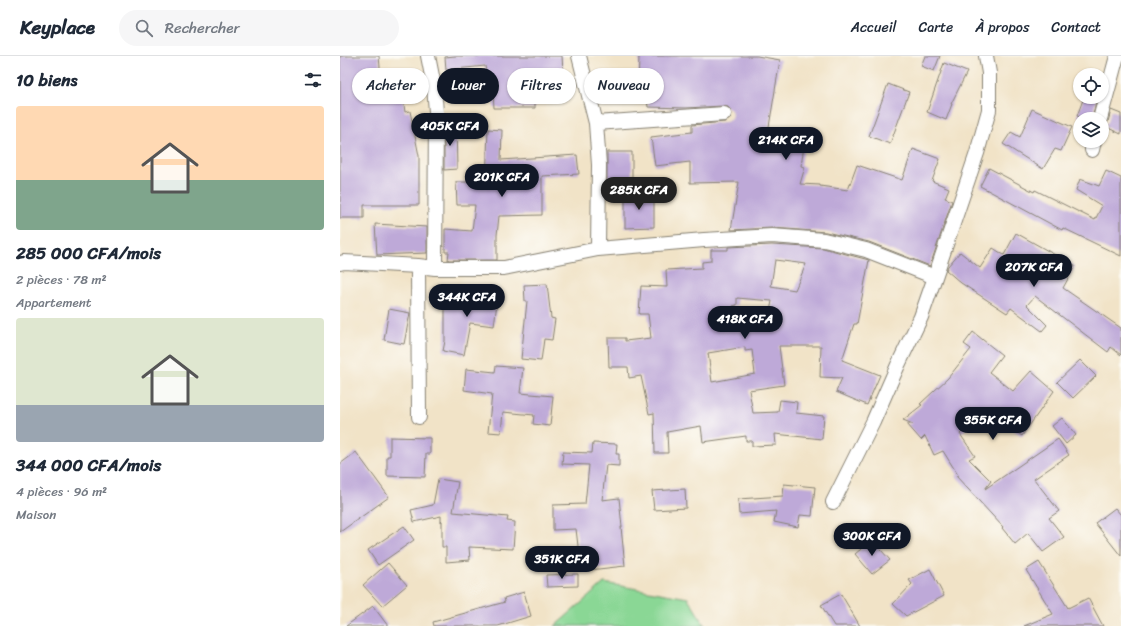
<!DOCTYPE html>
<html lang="fr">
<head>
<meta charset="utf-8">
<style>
  :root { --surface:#fff; --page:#f6f6f7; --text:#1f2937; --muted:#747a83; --line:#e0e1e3; --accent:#111827 }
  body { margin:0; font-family:Sriracha,sans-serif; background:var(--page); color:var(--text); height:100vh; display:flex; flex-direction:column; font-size:15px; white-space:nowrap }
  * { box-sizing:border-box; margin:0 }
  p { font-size:13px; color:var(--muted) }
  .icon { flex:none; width:22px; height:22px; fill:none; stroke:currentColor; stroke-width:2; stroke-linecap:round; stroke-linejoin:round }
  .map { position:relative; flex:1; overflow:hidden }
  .side { display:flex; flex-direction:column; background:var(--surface); width:340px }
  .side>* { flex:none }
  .guide { position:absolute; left:12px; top:12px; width:380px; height:36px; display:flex; gap:8px }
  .tools { position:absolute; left:733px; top:12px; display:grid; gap:8px }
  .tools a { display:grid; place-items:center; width:36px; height:36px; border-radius:50%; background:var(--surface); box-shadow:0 1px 3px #0004; font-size:20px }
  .price { position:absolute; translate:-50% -34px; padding:0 9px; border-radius:14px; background:var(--accent); color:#fff; font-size:13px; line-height:26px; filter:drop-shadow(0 1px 2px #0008) }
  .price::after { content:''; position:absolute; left:50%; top:24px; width:12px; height:9px; margin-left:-6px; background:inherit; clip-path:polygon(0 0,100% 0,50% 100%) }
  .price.selected { background:#222; color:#fff }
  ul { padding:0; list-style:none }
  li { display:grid; align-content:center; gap:8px; height:212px; padding:0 16px }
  li span { display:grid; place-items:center; height:124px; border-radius:4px; color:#555 }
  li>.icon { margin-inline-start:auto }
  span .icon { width:72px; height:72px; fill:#fffc; stroke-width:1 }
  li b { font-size:17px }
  h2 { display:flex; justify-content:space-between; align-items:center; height:48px; padding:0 16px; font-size:17px }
  .chip { padding:0 14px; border-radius:18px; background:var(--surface); box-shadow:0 1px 3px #0004; font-size:14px; line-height:36px }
  .chip.selected { background:var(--accent); color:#fff }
  header { display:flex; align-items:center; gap:24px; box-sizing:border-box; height:56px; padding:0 20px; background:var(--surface); border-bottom:1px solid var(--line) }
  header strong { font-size:19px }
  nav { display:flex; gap:22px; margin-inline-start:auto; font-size:14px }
  .search { width:280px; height:36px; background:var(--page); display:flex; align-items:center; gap:10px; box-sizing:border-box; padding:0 14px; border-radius:22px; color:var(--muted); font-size:15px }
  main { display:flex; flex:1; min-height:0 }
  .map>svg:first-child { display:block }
</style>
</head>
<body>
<header>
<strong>Keyplace</strong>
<div class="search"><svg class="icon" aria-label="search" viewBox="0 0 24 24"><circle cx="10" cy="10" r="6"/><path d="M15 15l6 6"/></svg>Rechercher</div>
<nav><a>Accueil</a><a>Carte</a><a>À propos</a><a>Contact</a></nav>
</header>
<main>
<section class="side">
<h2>10 biens<svg class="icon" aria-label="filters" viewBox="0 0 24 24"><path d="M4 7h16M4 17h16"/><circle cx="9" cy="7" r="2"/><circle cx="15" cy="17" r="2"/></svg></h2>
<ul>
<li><span style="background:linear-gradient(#ffd9b3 60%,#7fa58c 0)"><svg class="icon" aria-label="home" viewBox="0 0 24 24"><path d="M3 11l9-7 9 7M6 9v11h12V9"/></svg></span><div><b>285 000 CFA/mois</b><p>2 pièces · 78 m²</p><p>Appartement</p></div></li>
<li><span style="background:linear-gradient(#dfe7d0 70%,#9aa5b1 0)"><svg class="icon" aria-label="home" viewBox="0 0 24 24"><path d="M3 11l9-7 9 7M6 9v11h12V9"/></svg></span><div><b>344 000 CFA/mois</b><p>4 pièces · 96 m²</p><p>Maison</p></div></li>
</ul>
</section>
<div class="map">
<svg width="781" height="570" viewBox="0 0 781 570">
  <rect width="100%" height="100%" fill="#fdfcf7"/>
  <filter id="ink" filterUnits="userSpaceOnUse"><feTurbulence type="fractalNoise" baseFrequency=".025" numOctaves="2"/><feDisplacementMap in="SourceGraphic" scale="8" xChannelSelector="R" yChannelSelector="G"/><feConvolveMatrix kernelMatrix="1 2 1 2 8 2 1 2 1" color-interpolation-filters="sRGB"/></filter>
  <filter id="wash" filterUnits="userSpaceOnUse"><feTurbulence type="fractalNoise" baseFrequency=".012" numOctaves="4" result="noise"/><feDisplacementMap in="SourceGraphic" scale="16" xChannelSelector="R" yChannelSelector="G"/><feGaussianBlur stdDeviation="0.9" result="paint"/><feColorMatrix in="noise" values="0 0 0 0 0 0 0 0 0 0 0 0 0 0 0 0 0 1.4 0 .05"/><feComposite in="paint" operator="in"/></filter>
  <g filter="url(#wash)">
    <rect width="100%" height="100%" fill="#f1e3c7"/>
    <path fill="#8ad795" stroke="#537a58" d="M 264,527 L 348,542 L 365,570 L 215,570 Z"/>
    <g id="blocks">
      <path fill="#bea9d8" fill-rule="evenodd" d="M 0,0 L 39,0 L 42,33 L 61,29 L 65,56 L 70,55 L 79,100 L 79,149 L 24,149 L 24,162 L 0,162 Z
        M 115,0 L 222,0 L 224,32 L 195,34 L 195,52 L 154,52 L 152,20 L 147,21 L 145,10 L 106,14 L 105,1 Z
        M 299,0 L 417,0 L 440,4 L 427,83 L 443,86 L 446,74 L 466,77 L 461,110 L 465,111 L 460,128 L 480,129 L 480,130 L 508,134 L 517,109 L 562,124 L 573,93 L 600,103 L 592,125 L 609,132 L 605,142 L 612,145 L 590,210 L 529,186 L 486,176 L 433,172 L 391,174 L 399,126 L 350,127 L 350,106 L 315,110 L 311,81 L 352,76 L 352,69 L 385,66 L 391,62 L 392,58 L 391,54 L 388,51 L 383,50 L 346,52 L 308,51 L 306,34 L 298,35 Z
        M 585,0 L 600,0 L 594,15 L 581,10 Z
        M 604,7 L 627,16 L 611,48 L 612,48 L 606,64 L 587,56 Z
        M 548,28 L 569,36 L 550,88 L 529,80 Z
        M 744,41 L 757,41 L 752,63 L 745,63 L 737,60 Z
        M 692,53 L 732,71 L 721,95 L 715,93 L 703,113 L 663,88 L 671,76 L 680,81 Z
        M 771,54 L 781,58 L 781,78 L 764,70 L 768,66 Z
        M 104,67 L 116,67 L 117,113 L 104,114 Z
        M 148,73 L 162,74 L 161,104 L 237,99 L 239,118 L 202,120 L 202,159 L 159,160 L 157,179 L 157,204 L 108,204 L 109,196 L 105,196 L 105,173 L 132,175 L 135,149 L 117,149 L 116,126 L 146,126 Z
        M 267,96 L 292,96 L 292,127 L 267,127 Z
        M 649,112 L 694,136 L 695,134 L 755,164 L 762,150 L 736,134 L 740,123 L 759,130 L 766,115 L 781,122 L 781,200 L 723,172 L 722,174 L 640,130 Z
        M 285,139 L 314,139 L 314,171 L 285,172 Z
        M 35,168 L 87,171 L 87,197 L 37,199 Z
        M 676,177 L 735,210 L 723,232 L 781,272 L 781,299 L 771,291 L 768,296 L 695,240 L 687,249 L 707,269 L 702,275 L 671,252 L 667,257 L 621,227 L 606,214 L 608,210 L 620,196 L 640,212 L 653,192 L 664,199 Z
        M 432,189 L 483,192 L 529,204 L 517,268 L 514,268 L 502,304 L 540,319 L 527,349 L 496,336 L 502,322 L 480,321 L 481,290 L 439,290 L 444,329 L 409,334 L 413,357 L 438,356 L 440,344 L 457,346 L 456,357 L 484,360 L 482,383 L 435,378 L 436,389 L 412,390 L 412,385 L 406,385 L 406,380 L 363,386 L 361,370 L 327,376 L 328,397 L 315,397 L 314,357 L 309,358 L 301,320 L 289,322 L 288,311 L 269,311 L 268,282 L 285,282 L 285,285 L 311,282 L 308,258 L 299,258 L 301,230 L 327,231 L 326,214 L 362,212 L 362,206 L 371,205 L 371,194 L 388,194 L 388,191 ZM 435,204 L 466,208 L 455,234 L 431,230 ZM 397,242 L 432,245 L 427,271 L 397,274 L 393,250 L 397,249 ZM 405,291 L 405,295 L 412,294 L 415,318 L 372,326 L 368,297 Z
        M 207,228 L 211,262 L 215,263 L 212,284 L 204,283 L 201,305 L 181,303 L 187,245 L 185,245 L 184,229 Z
        M 138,236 L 158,239 L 154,270 L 130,267 L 124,299 L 103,295 L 105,285 L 105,239 L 138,239 Z
        M 49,253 L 70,257 L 64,288 L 44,284 Z
        M 633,276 L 662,299 L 649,316 L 673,335 L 691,315 L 714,335 L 682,380 L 647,355 L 620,378 L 635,400 L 629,403 L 651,425 L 645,433 L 718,383 L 729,399 L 694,423 L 719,455 L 709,462 L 724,481 L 703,496 L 688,477 L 675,488 L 662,472 L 663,471 L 616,420 L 618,419 L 603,395 L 594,399 L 585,380 L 581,384 L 567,368 L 573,368 L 563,364 L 582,349 L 580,348 L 608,322 L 631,293 L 624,288 Z
        M 740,304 L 756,320 L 733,342 L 717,326 Z
        M 156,310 L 183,312 L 180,337 L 213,340 L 210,370 L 193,368 L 194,359 L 163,356 L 161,377 L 148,376 L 152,338 L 124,334 L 126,313 L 155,316 Z
        M 722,362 L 736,379 L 726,388 L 712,370 Z
        M 50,381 L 90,382 L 90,398 L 86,398 L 85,421 L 47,420 L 47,400 L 50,400 Z
        M 253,387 L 277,388 L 276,398 L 279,398 L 279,410 L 266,409 L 262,444 L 279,442 L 282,471 L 281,471 L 285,510 L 241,515 L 236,473 L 213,474 L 213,449 L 245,448 L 249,409 L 222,408 L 223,396 L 252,397 Z
        M 16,396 L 49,441 L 0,476 L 0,408 Z
        M 98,423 L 118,426 L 113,456 L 168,461 L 167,465 L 175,466 L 173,493 L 129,491 L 130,504 L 106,506 L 106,491 L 102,491 L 102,465 L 101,466 L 101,460 L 74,466 L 71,454 L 93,449 Z
        M 444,428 L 475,431 L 472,460 L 460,459 L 458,471 L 434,466 L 436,455 L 399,458 L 398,443 L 443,440 Z
        M 345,433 L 346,452 L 314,454 L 312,435 Z
        M 775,452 L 781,459 L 781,500 L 755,467 Z
        M 64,470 L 74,484 L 38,509 L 28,494 Z
        M 532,484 L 550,504 L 532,518 L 515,498 Z
        M 699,506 L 728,552 L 748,542 L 763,570 L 684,570 L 713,558 L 686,514 Z
        M 48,507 L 67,529 L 42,550 L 23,529 Z
        M 590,513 L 604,540 L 566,560 L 553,548 L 572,528 L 569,524 Z
        M 238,518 L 238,530 L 207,531 L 206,519 Z
        M 184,536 L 191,560 L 158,570 L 94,570 L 93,566 L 165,546 L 164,542 Z
        M 501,538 L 520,570 L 494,570 L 481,549 Z
        M 33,550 L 48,570 L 6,570 Z"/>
    </g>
  </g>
  <g filter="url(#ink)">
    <use href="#blocks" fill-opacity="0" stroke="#868072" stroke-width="1"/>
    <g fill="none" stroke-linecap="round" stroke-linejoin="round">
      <g stroke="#868072" stroke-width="16">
        <path id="minor" d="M 88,0 L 94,30 L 96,56 L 95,212
          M 239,0 L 256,67 L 259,109 L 258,193
          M 760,63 L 777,0
          M 256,67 L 384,58
          M 752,94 L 754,85
          M 0,207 L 4,206 L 78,210 L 95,212 L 164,212 L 258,193 L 364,184 L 432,180 L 484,184 L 526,194 L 595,221
          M 78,210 L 79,361
          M 493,446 L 533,366 L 558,309 L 581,261 L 595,221 L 637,97 L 649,54 L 649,17 L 646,0"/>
      </g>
      <use href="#minor" stroke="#fff" stroke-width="14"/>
    </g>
  </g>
</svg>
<div class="tools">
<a><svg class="icon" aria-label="locate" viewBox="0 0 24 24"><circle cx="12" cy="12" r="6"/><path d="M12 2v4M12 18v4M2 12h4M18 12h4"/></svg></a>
<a><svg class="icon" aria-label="layers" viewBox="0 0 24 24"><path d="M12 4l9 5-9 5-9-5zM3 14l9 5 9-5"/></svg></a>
</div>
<b class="price" style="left:110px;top:91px">405K CFA</b>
<b class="price" style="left:446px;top:105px">214K CFA</b>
<b class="price" style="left:162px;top:142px">201K CFA</b>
<b class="price selected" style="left:299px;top:155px">285K CFA</b>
<b class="price" style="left:694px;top:232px">207K CFA</b>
<b class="price" style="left:127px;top:262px">344K CFA</b>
<b class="price" style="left:405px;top:284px">418K CFA</b>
<b class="price" style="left:653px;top:385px">355K CFA</b>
<b class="price" style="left:532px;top:501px">300K CFA</b>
<b class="price" style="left:222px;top:524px">351K CFA</b>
<div class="guide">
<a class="chip">Acheter</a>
<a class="chip selected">Louer</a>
<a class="chip">Filtres</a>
<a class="chip">Nouveau</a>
</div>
</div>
</main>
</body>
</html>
